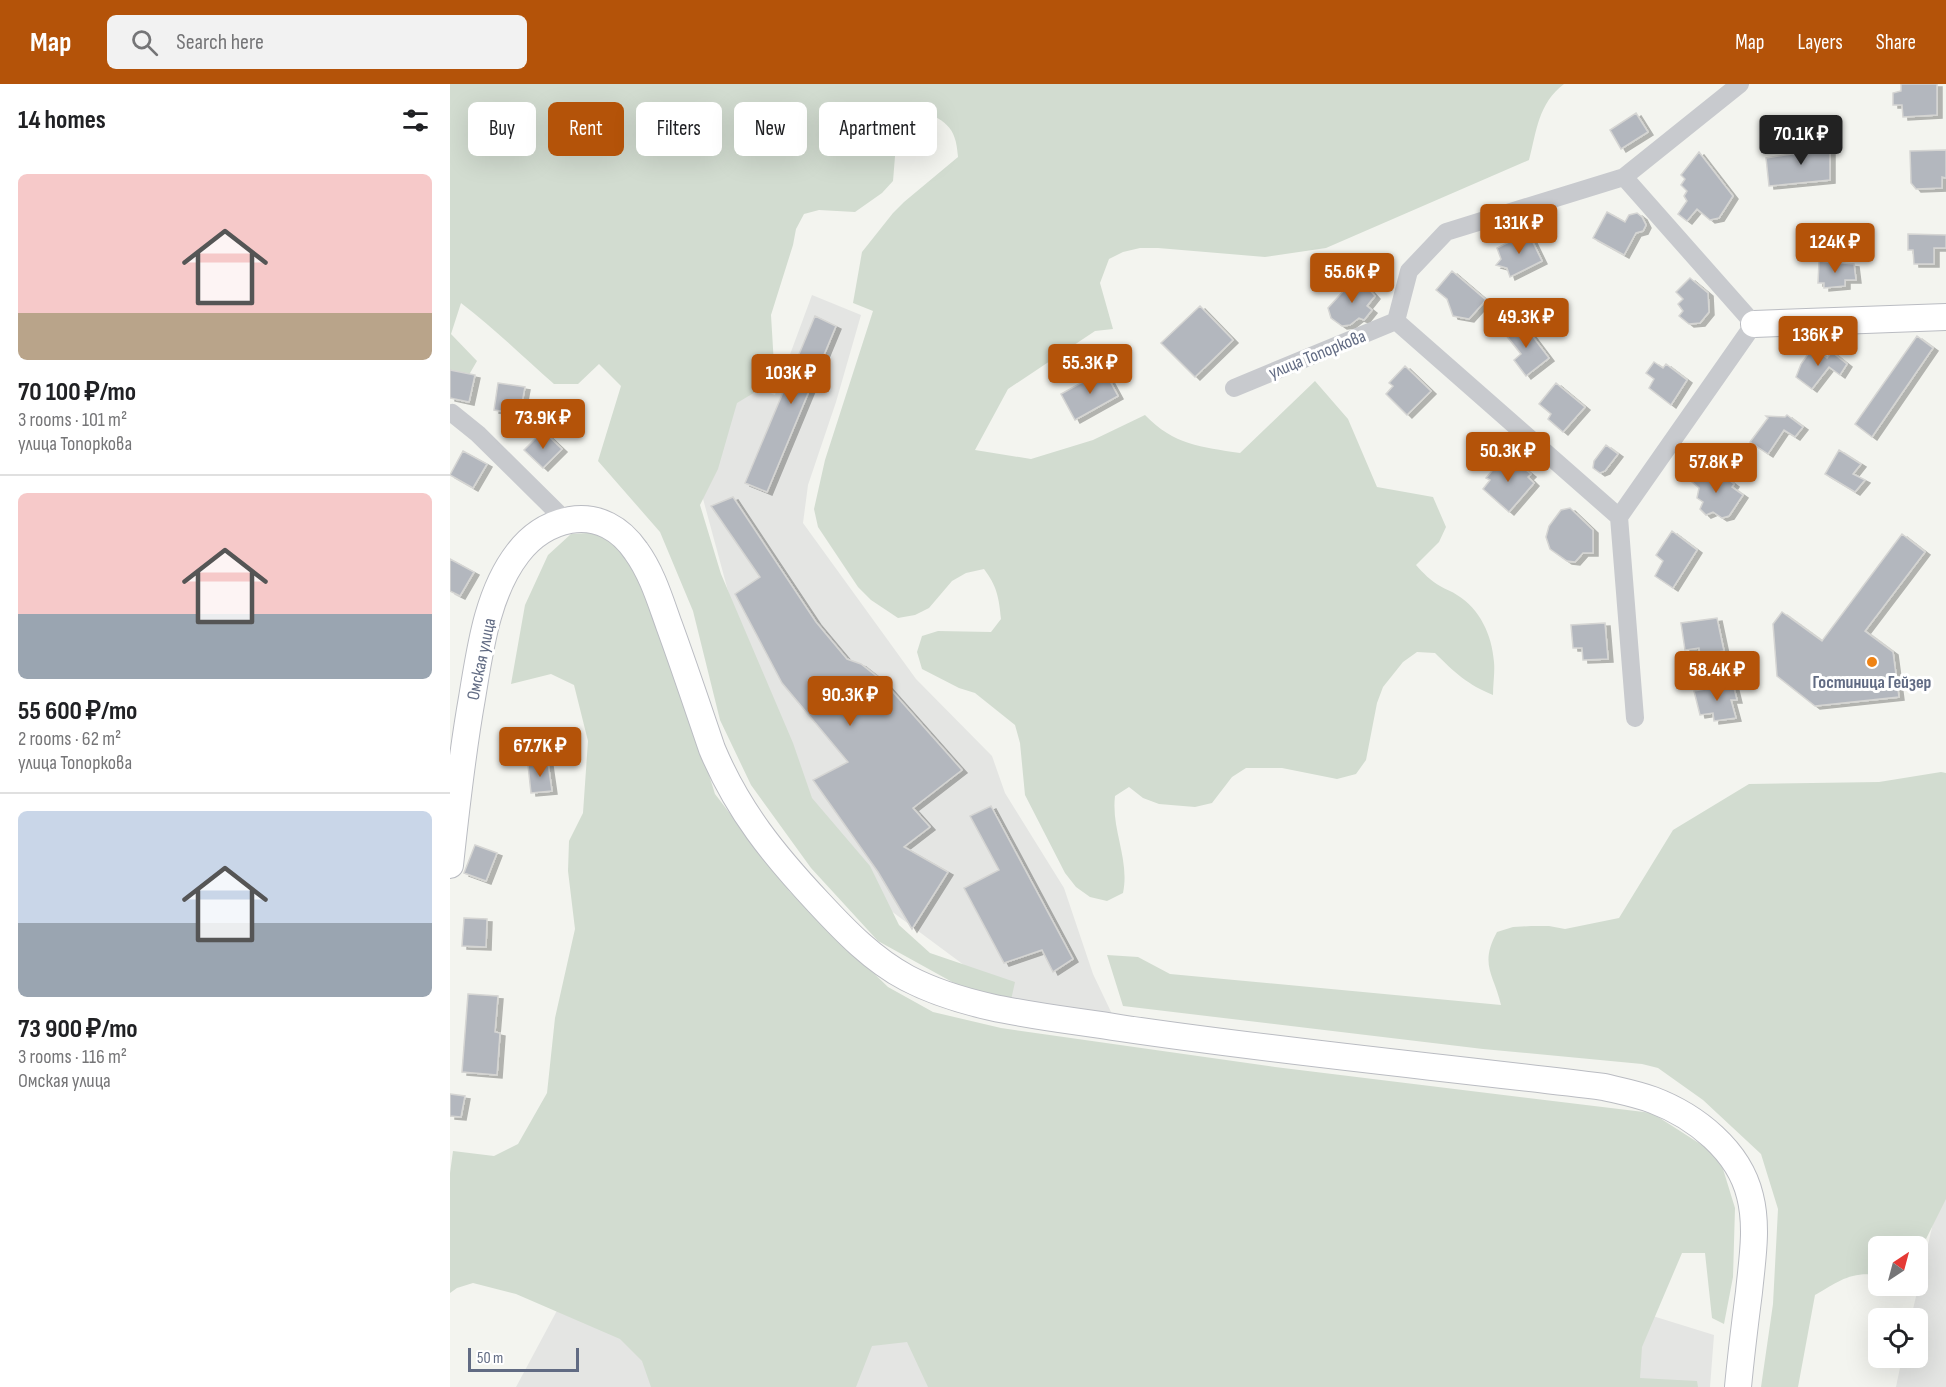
<!DOCTYPE html>
<html lang="en">
<head>
<meta charset="utf-8">
<style>
  :root { --surface:#fff; --page:#f2f2f2; --text:#202124; --muted:#757577; --line:#e0e0e0; --accent:#b45309 }
  body { margin:0; font-family:"Sofia Sans Condensed",sans-serif; background:var(--page); color:var(--text); height:100vh; display:flex; flex-direction:column; font-size:22px; white-space:nowrap }
  * { box-sizing:border-box; margin:0 }
  p { font-size:20px; color:var(--muted) }
  .icon { flex:none; width:33px; height:33px; fill:none; stroke:currentColor; stroke-width:2; stroke-linecap:round; stroke-linejoin:round }
  .map { position:relative; flex:1; overflow:hidden }
  .panel { display:flex; flex-direction:column; background:var(--surface); width:450px }
  .panel>* { flex:none }
  .guide { position:absolute; left:18px; top:18px; width:570px; height:54px; display:flex; gap:12px }
  .needle { width:39px; rotate:36deg }
  .buttons { position:absolute; left:1418px; top:1152px; display:grid; gap:12px }
  .buttons a { display:grid; place-items:center; width:60px; height:60px; border-radius:9px; background:var(--surface); box-shadow:0 6px 24px #0002; font-size:30px }
  .scale { position:absolute; left:18px; bottom:15px; width:111px; box-sizing:border-box; padding-left:6px; border:3px solid #616b83; border-top:0; font-size:16px; line-height:21px; white-space:nowrap; color:#616b83; -webkit-text-stroke:4px #fff; paint-order:stroke }
  .price { position:absolute; translate:-50% -51px; padding:0 14px; border-radius:6px; background:var(--accent); color:#fff; font-size:20px; line-height:39px; filter:drop-shadow(0 2px 3px #0008) }
  .price::after { content:''; position:absolute; left:50%; top:36px; width:18px; height:14px; margin-left:-9px; background:inherit; clip-path:polygon(0 0,100% 0,50% 100%) }
  .price.on { background:#222; color:#fff }
  ul { padding:0; list-style:none }
  li { display:grid; align-content:center; gap:12px; height:318px; padding:0 18px }
  li+li { border-top:2px solid var(--line) }
  li span { display:grid; place-items:center; height:186px; border-radius:9px; color:#555 }
  li>.icon { margin-inline-start:auto }
  span .icon { width:108px; height:108px; fill:#fffc; stroke-width:1 }
  li b { font-size:26px }
  h2 { display:flex; justify-content:space-between; align-items:center; height:72px; padding:0 18px; font-size:26px }
  .tag { padding:0 21px; border-radius:9px; background:var(--surface); box-shadow:0 6px 24px #0002; font-size:21px; line-height:54px }
  .tag.on { background:var(--accent); color:#fff }
  header { display:flex; align-items:center; gap:36px; box-sizing:border-box; height:84px; padding:0 30px; background:var(--accent); color:#fff }
  header strong { font-size:28px }
  nav { display:flex; gap:33px; margin-inline-start:auto; font-size:21px }
  .search { width:420px; height:54px; background:var(--page); display:flex; align-items:center; gap:15px; box-sizing:border-box; padding:0 21px; border-radius:9px; color:var(--muted); font-size:22px }
  main { display:flex; flex:1; min-height:0 }
  .map>svg:first-child { display:block }
</style>
</head>
<body>
<header>
<strong>Map</strong>
<div class="search"><svg class="icon" aria-label="search" viewBox="0 0 24 24"><circle cx="10" cy="10" r="6"/><path d="M15 15l6 6"/></svg>Search here</div>
<nav><a>Map</a><a>Layers</a><a>Share</a></nav>
</header>
<main>
<section class="panel">
<h2>14 homes<svg class="icon" aria-label="filters" viewBox="0 0 24 24"><path d="M4 7h16M4 17h16"/><circle cx="9" cy="7" r="2"/><circle cx="15" cy="17" r="2"/></svg></h2>
<ul>
<li><span style="background:linear-gradient(#f6c9c9 75%,#b9a48a 0)"><svg class="icon" aria-label="home" viewBox="0 0 24 24"><path d="M3 11l9-7 9 7M6 9v11h12V9"/></svg></span><div><b>70 100 ₽/mo</b><p>3 rooms · 101 m²</p><p>улица Топоркова</p></div></li>
<li><span style="background:linear-gradient(#f6c9c9 65%,#9aa5b1 0)"><svg class="icon" aria-label="home" viewBox="0 0 24 24"><path d="M3 11l9-7 9 7M6 9v11h12V9"/></svg></span><div><b>55 600 ₽/mo</b><p>2 rooms · 62 m²</p><p>улица Топоркова</p></div></li>
<li><span style="background:linear-gradient(#c9d6e8 60%,#9aa5b1 0)"><svg class="icon" aria-label="home" viewBox="0 0 24 24"><path d="M3 11l9-7 9 7M6 9v11h12V9"/></svg></span><div><b>73 900 ₽/mo</b><p>3 rooms · 116 m²</p><p>Омская улица</p></div></li>
</ul>
</section>
<div class="map">
<svg width="1496" height="1303" viewBox="0 0 1496 1303">
  <defs>
    <filter id="shadow"><feDropShadow dx="5" dy="3" stdDeviation="0" flood-color="#0004"/></filter>
  </defs>
  <rect width="100%" height="100%" fill="#f3f4ef"/>
  <path fill="#e4e5e3" d="M 362,211 L 411,231 L 386,318 L 358,401 L 353,439 L 466,595 L 542,672 L 555,709 L 614,804 L 643,890 L 662,930 L 561,916 L 421,812 L 346,734 L 281,518 L 249,400 L 290,297 L 325,311 Z
    M 1496,1090 L 1496,1303 L 1446,1303 L 1452,1274 L 1467,1274 L 1467,1234 L 1461,1234 L 1493,1096 Z
    M 125,1193 L 842,1303 L 66,1303 Z
    M 1164,1220 L 1264,1251 L 1260,1303 L 1141,1303 Z"/>
  <path fill="#d2dcd0" d="M 0,0 L 1114,0 C 1088,20 1087,46 1079,76 L 876,164 L 815,173 L 708,164 L 690,164 L 673,168 L 659,175 L 650,199 L 663,245 L 645,247 L 558,305 L 525,366 L 581,375 L 643,356 L 695,331 C 724,361 751,363 790,369 L 865,297 L 898,335 L 927,403 L 983,413 L 996,443 L 989,458 L 966,481 C 973,489 981,497 990,502 C 996,506 1002,507 1007,511 C 1030,525 1042,551 1044,578 C 1045,588 1043,600 1043,611 C 1018,601 1004,588 985,569 L 967,568 L 953,578 L 933,603 L 927,619 L 916,676 L 906,690 L 887,695 L 832,684 L 796,684 L 782,693 L 762,719 L 745,723 L 709,720 L 693,714 L 679,703 L 665,712 C 661,746 680,775 673,809 L 657,817 L 640,813 L 626,803 L 615,789 L 575,711 L 570,659 L 565,641 L 525,609 L 509,604 L 472,585 L 467,568 L 472,552 L 488,547 L 541,548 L 551,535 C 549,514 547,502 534,485 L 516,489 L 502,497 L 479,524 L 465,531 L 448,534 L 421,516 L 408,503 L 368,443 L 364,425 L 375,376 L 423,227 L 403,219 L 412,168 L 443,129 L 454,118 L 508,73 C 506,40 494,37 466,23 L 454,34 L 447,48 L 443,97 L 432,109 L 405,128 L 369,126 L 354,130 L 346,145 L 343,161 L 321,231 L 324,281 L 317,301 L 287,319 L 268,385 L 250,421 L 271,490 L 343,659 L 362,714 L 420,782 L 449,841 L 480,869 L 565,898 L 561,916 L 513,904 L 428,857 L 361,784 L 301,701 L 270,636 L 243,527 L 210,448 L 148,377 L 171,302 L 149,280 L 128,300 L 104,300 C 73,273 44,244 11,219 L 1,250 L 27,277 L 9,308 L 0,313 Z
    M 154,448 L 178,473 L 207,526 L 265,710 L 340,808 L 438,903 L 483,928 L 551,944 L 825,983 L 1202,1029 L 1269,1072 L 1285,1124 L 1283,1193 L 1274,1240 L 1262,1234 L 1255,1169 L 1232,1169 L 1192,1263 L 1190,1294 L 1247,1297 L 1248,1303 L 478,1303 L 457,1258 L 422,1262 L 406,1303 L 201,1303 L 192,1277 L 170,1255 L 66,1210 L 23,1199 L 7,1204 L 0,1209 L 0,1089 L 3,1067 L 44,1072 L 68,1060 L 97,1009 L 105,934 L 125,845 L 118,787 L 119,757 L 133,729 L 138,657 L 124,601 L 101,590 L 61,600 L 75,521 L 98,471 L 121,450 Z
    M 1491,688 L 1496,689 L 1496,1115 L 1467,1173 L 1467,1162 L 1428,1162 L 1428,1191 C 1400,1187 1388,1198 1365,1211 L 1348,1303 L 1311,1303 L 1323,1220 L 1328,1125 L 1311,1070 L 1253,1016 L 1208,984 L 1192,980 L 1033,965 L 673,922 L 657,871 L 688,873 L 720,890 L 1051,921 C 1044,890 1029,881 1047,848 L 1063,843 L 1081,842 L 1099,842 L 1115,845 L 1169,834 L 1223,746 L 1299,700 L 1429,698 Z"/>
  <path fill="#b3b7be" stroke="#d5d5d3" stroke-width="1.5" filter="url(#shadow)" d="M 1451,0 L 1487,0 L 1487,31 L 1453,33 L 1452,21 L 1443,21 L 1443,9 L 1451,7 Z
    M 1186,29 L 1198,48 L 1171,65 L 1160,46 Z
    M 1380,58 L 1380,96 L 1319,102 L 1316,74 L 1355,68 L 1355,59 Z
    M 1496,66 L 1496,94 L 1492,93 L 1492,104 L 1466,105 L 1461,99 L 1460,67 Z
    M 1249,68 L 1283,112 L 1269,134 L 1260,136 L 1247,125 L 1237,137 L 1228,130 L 1237,117 L 1234,112 L 1237,107 L 1231,101 L 1235,95 L 1231,91 Z
    M 1157,128 L 1175,138 L 1179,131 L 1187,129 L 1192,133 L 1196,141 L 1193,147 L 1186,149 L 1174,171 L 1143,154 Z
    M 1078,148 L 1092,177 L 1060,193 L 1057,184 L 1046,181 L 1051,175 L 1047,164 Z
    M 1458,150 L 1496,151 L 1496,164 L 1484,164 L 1484,180 L 1464,180 L 1463,166 L 1458,166 Z
    M 1369,177 L 1404,180 L 1406,196 L 1395,196 L 1395,202 L 1374,204 L 1374,199 L 1368,199 Z
    M 1002,187 L 1036,216 L 1019,235 L 1003,232 L 997,215 L 986,206 Z
    M 907,192 L 925,212 L 917,222 L 922,226 L 914,236 L 909,234 L 900,241 L 892,242 L 881,234 L 878,224 Z
    M 1240,194 L 1258,209 L 1259,228 L 1250,239 L 1239,240 L 1229,232 L 1233,227 L 1228,220 L 1233,215 L 1226,208 Z
    M 750,222 L 783,256 L 745,293 L 711,259 Z
    M 365,232 L 386,242 L 317,408 L 295,399 Z
    M 1071,237 L 1099,274 L 1076,292 L 1064,276 L 1071,270 L 1055,250 Z
    M 1467,252 L 1483,264 L 1422,353 L 1405,340 Z
    M 1363,263 L 1377,274 L 1382,268 L 1397,280 L 1390,291 L 1379,283 L 1362,305 L 1346,293 L 1351,280 Z
    M 1204,278 L 1213,284 L 1216,280 L 1237,296 L 1221,321 L 1199,304 L 1204,295 L 1196,289 Z
    M 955,282 L 981,307 L 957,331 L 936,310 L 943,302 L 939,299 Z
    M 0,286 L 25,291 L 19,318 L 0,314 Z
    M 654,286 L 668,312 L 625,336 L 611,310 Z
    M 48,299 L 75,303 L 70,330 L 44,326 Z
    M 1106,299 L 1135,323 L 1113,348 L 1098,335 L 1101,330 L 1089,320 Z
    M 1337,331 L 1353,343 L 1345,353 L 1334,346 L 1318,370 L 1300,358 L 1318,334 L 1316,332 L 1335,333 Z
    M 93,347 L 112,365 L 93,384 L 74,366 Z
    M 1156,361 L 1168,370 L 1155,387 L 1150,389 L 1143,384 L 1144,377 Z
    M 1389,366 L 1411,380 L 1403,390 L 1415,396 L 1405,408 L 1375,390 Z
    M 13,367 L 37,380 L 23,404 L 0,391 Z
    M 1056,370 L 1081,390 L 1078,393 L 1084,399 L 1059,428 L 1033,405 L 1040,396 L 1036,394 Z
    M 1250,383 L 1271,399 L 1275,393 L 1284,400 L 1282,403 L 1293,411 L 1279,432 L 1272,434 L 1263,428 L 1256,431 L 1250,425 L 1253,418 L 1247,414 L 1249,404 L 1241,397 Z
    M 283,413 L 366,538 L 397,575 L 411,580 L 434,598 L 512,686 L 463,724 L 480,743 L 454,763 L 498,788 L 462,845 L 428,788 L 363,696 L 398,678 L 332,599 L 285,510 L 310,493 L 261,422 Z
    M 1120,424 L 1143,446 L 1143,469 L 1133,469 L 1125,478 L 1117,477 L 1100,465 L 1096,453 L 1099,442 L 1111,426 Z
    M 1222,447 L 1247,466 L 1223,504 L 1205,492 L 1213,477 L 1206,471 Z
    M 1452,450 L 1475,468 L 1415,547 L 1443,568 L 1449,613 L 1365,622 L 1327,592 L 1323,540 L 1332,528 L 1372,557 Z
    M 0,475 L 24,488 L 10,512 L 0,507 Z
    M 1267,534 L 1274,567 L 1250,571 L 1249,564 L 1235,566 L 1231,539 Z
    M 1155,539 L 1158,575 L 1133,576 L 1132,564 L 1123,564 L 1121,541 Z
    M 1283,600 L 1287,616 L 1281,616 L 1286,634 L 1264,637 L 1263,629 L 1250,631 L 1244,607 Z
    M 98,679 L 102,707 L 81,709 L 78,681 Z
    M 541,722 L 623,875 L 603,888 L 592,866 L 554,879 L 514,804 L 549,786 L 520,732 Z
    M 25,761 L 47,769 L 36,797 L 14,789 Z
    M 14,834 L 37,835 L 36,863 L 12,862 Z
    M 18,910 L 48,912 L 45,948 L 50,949 L 47,991 L 12,988 Z
    M 0,1010 L 15,1012 L 11,1033 L 0,1032 Z"/>
  <g fill="none" stroke-linecap="round" stroke-linejoin="round">
    <g stroke="#babcc2" stroke-width="28">
      <path id="secondary" d="M 1304,240 L 1496,233
        M 0,781 C 6,725 12,670 22,614 C 30,566 37,509 68,469 C 81,452 99,440 120,436 C 148,431 171,445 186,467 C 202,489 210,516 219,541 C 234,582 248,624 262,665 C 288,727 324,771 369,819 C 395,847 423,876 457,894 C 520,927 601,933 670,944 C 831,968 993,983 1154,1003 C 1171,1007 1187,1010 1203,1016 C 1245,1032 1289,1066 1300,1112 C 1308,1143 1302,1177 1299,1208 C 1295,1239 1291,1271 1288,1303"/>
    </g>
    <path stroke="#c8cace" stroke-width="18" d="M 946,237 L 1169,433 L 1185,634
      M 784,304 L 946,237 L 959,187 L 996,148 L 1174,93 L 1290,0
      M 0,330 L 2,329 L 28,350 L 116,437
      M 1169,433 L 1304,240 L 1174,93"/>
    <use href="#secondary" stroke="#fff" stroke-width="26"/>
  </g>
  <circle fill="#ef8314" stroke="#fff" stroke-width="2" cx="1422" cy="578" r="6"/>
  <g text-anchor="middle" stroke-width="6" stroke-linejoin="round" paint-order="stroke">
    <g font-size="18" fill="#616b83" stroke="#fff">
      <text transform="translate(867 270) rotate(-22)" y="6">улица Топоркова</text>
      <text transform="translate(31 575) rotate(-78)" y="6">Омская улица</text>
    </g>
    <g font-size="18" font-weight="bold" fill="#616b83" stroke="#fff">
      <text x="1422" y="604">Гостиница Гейзер</text>
    </g>
  </g>
</svg>
<div class="buttons">
<a><svg class="needle" viewBox="-14 -14 28 28"><path d="M0-13l5 13h-10z" fill="#e53935"/><path d="M0 13l5-13h-10z" fill="#757577"/></svg></a>
<a><svg class="icon" aria-label="locate" viewBox="0 0 24 24"><circle cx="12" cy="12" r="6"/><path d="M12 2v4M12 18v4M2 12h4M18 12h4"/></svg></a>
</div>
<div class="scale">50 m</div>
<b class="price on" style="left:1351px;top:82px">70.1K ₽</b>
<b class="price" style="left:1069px;top:171px">131K ₽</b>
<b class="price" style="left:1385px;top:190px">124K ₽</b>
<b class="price" style="left:902px;top:220px">55.6K ₽</b>
<b class="price" style="left:1076px;top:265px">49.3K ₽</b>
<b class="price" style="left:1368px;top:283px">136K ₽</b>
<b class="price" style="left:640px;top:311px">55.3K ₽</b>
<b class="price" style="left:341px;top:321px">103K ₽</b>
<b class="price" style="left:93px;top:366px">73.9K ₽</b>
<b class="price" style="left:1058px;top:399px">50.3K ₽</b>
<b class="price" style="left:1266px;top:410px">57.8K ₽</b>
<b class="price" style="left:1267px;top:618px">58.4K ₽</b>
<b class="price" style="left:400px;top:643px">90.3K ₽</b>
<b class="price" style="left:90px;top:694px">67.7K ₽</b>
<div class="guide">
<a class="tag">Buy</a>
<a class="tag on">Rent</a>
<a class="tag">Filters</a>
<a class="tag">New</a>
<a class="tag">Apartment</a>
</div>
</div>
</main>
</body>
</html>
